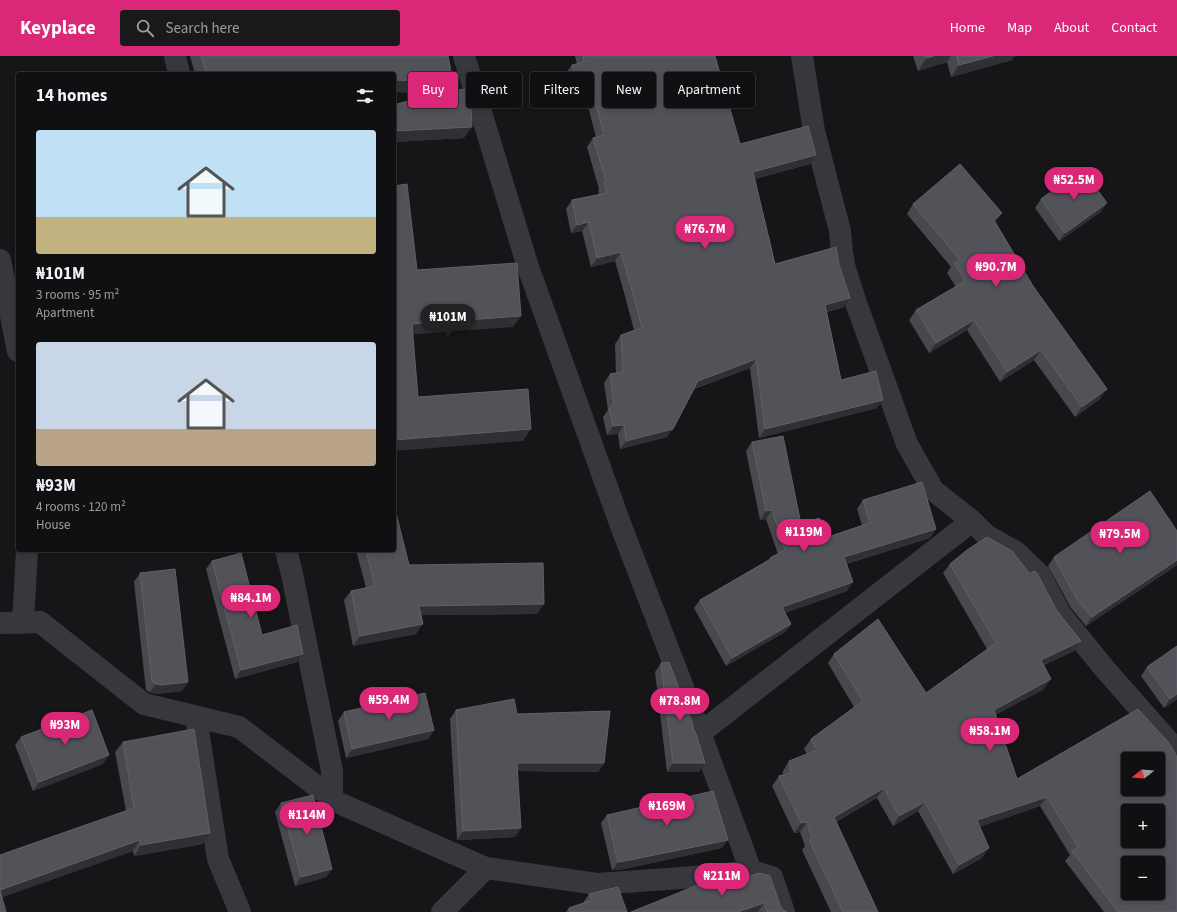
<!DOCTYPE html>
<html lang="en">
<head>
<meta charset="utf-8">
<style>
  :root { --surface:#101012; --page:#19191b; --text:#f1f3f6; --muted:#9c9d9f; --line:#303032; --accent:#db2777 }
  body { margin:0; font-family:"Source Sans 3",sans-serif; background:var(--page); color:var(--text); height:100vh; display:flex; flex-direction:column; font-size:15px; white-space:nowrap }
  * { box-sizing:border-box; margin:0 }
  p { font-size:13px; color:var(--muted) }
  .icon { flex:none; width:22px; height:22px; fill:none; stroke:currentColor; stroke-width:2; stroke-linecap:round; stroke-linejoin:round }
  .map { position:relative; flex:1; overflow:hidden }
  .panel { position:absolute; left:16px; top:16px; width:380px; height:480px; display:flex; flex-direction:column; background:var(--surface); border-radius:4px; box-shadow:0 2px 6px #0003,0 0 0 1px var(--line) }
  .panel>* { flex:none }
  .guide { position:absolute; left:408px; top:16px; width:380px; height:36px; display:flex; gap:8px }
  .needle { width:26px; rotate:253deg }
  .buttons { position:absolute; left:1121px; top:696px; display:grid; gap:8px }
  .buttons a { display:grid; place-items:center; width:44px; height:44px; border-radius:4px; background:var(--surface); box-shadow:0 2px 6px #0003,0 0 0 1px var(--line); font-size:20px }
  .price { position:absolute; translate:-50% -34px; padding:0 9px; border-radius:14px; background:var(--accent); color:#fff; font-size:13px; line-height:26px; filter:drop-shadow(0 1px 2px #0008) }
  .price::after { content:''; position:absolute; left:50%; top:24px; width:12px; height:9px; margin-left:-6px; background:inherit; clip-path:polygon(0 0,100% 0,50% 100%) }
  .price.active { background:#222; color:#fff }
  ul { padding:0; list-style:none }
  li { display:grid; align-content:center; gap:8px; height:212px; padding:0 20px }
  li span { display:grid; place-items:center; height:124px; border-radius:4px; color:#555 }
  li>.icon { margin-inline-start:auto }
  span .icon { width:72px; height:72px; fill:#fffc; stroke-width:1 }
  li b { font-size:17px }
  h2 { display:flex; justify-content:space-between; align-items:center; height:48px; padding:0 20px; font-size:17px }
  .tag { padding:0 14px; border-radius:4px; background:var(--surface); box-shadow:0 2px 6px #0003,0 0 0 1px var(--line); font-size:14px; line-height:36px }
  .tag.active { background:var(--accent); color:#fff }
  header { display:flex; align-items:center; gap:24px; box-sizing:border-box; height:56px; padding:0 20px; background:var(--accent); color:#fff }
  header strong { font-size:19px }
  nav { display:flex; gap:22px; margin-inline-start:auto; font-size:14px }
  .search { width:280px; height:36px; background:var(--page); display:flex; align-items:center; gap:10px; box-sizing:border-box; padding:0 14px; border-radius:4px; color:var(--muted); font-size:15px }
  .map>svg:first-child { display:block }
</style>
</head>
<body>
<header>
<strong>Keyplace</strong>
<div class="search"><svg class="icon" aria-label="search" viewBox="0 0 24 24"><circle cx="10" cy="10" r="6"/><path d="M15 15l6 6"/></svg>Search here</div>
<nav><a>Home</a><a>Map</a><a>About</a><a>Contact</a></nav>
</header>
<div class="map">
<svg width="1177" height="856" viewBox="0 0 1177 856">
  <rect width="100%" height="100%" fill="#161618"/>
  <g fill="none" stroke-linecap="round" stroke-linejoin="round">
    <path stroke="#37383d" stroke-width="22" d="M 175,0 L 179,18
      M 464,0 L 528,211 L 621,470 L 689,647 L 751,815
      M 802,0 L 814,75 L 840,175 L 842,197 L 845,213 L 856,247 L 907,388 L 933,434 L 972,465 L 987,480 L 1016,496 L 1040,519 L 1061,559 L 1104,612 L 1177,695
      M 0,204 L 18,295
      M 286,494 L 292,518 L 332,715 L 332,744
      M 0,567 L 40,566 L 144,648 L 239,671 L 324,736 L 332,744 L 486,812 L 597,828 L 708,820 L 751,815 L 772,821 L 784,856
      M 23,567 L 27,494
      M 196,661 L 218,803 L 240,856
      M 699,678 L 972,465
      M 442,856 L 486,812"/>
  </g>
  <path fill="#47494d" d="M 190,0 L 448,0 L 447,35 L 464,82 L 394,86 L 394,49 L 435,37 L 394,36 L 394,18 L 195,18 Z
    M 575,0 L 715,0 L 740,88 L 810,108 L 755,123 L 775,208 L 844,251 L 827,256 L 841,324 L 877,352 L 759,382 L 750,312 L 694,333 L 667,381 L 620,393 L 618,378 L 607,379 L 603,361 L 608,354 L 604,327 L 610,318 L 616,317 L 615,288 L 621,279 L 634,274 L 625,240 L 615,205 L 591,211 L 582,175 L 571,177 L 566,153 L 572,144 L 599,138 L 598,134 L 599,133 L 587,91 L 593,82 L 596,81 L 585,39 L 572,43 L 566,17 L 572,9 L 577,8 Z
    M 913,0 L 1015,0 L 1012,4 L 951,21 L 947,6 L 918,15 Z
    M 1041,143 L 1101,156 L 1059,185 L 1035,152 Z
    M 913,148 L 995,167 L 1100,343 L 1075,361 L 1034,304 L 1000,326 L 967,274 L 929,297 L 909,264 L 916,254 L 956,231 L 947,217 L 951,211 L 907,158 Z
    M 752,386 L 801,468 L 825,482 L 862,469 L 857,453 L 863,444 L 936,473 L 930,482 L 846,508 L 847,535 L 785,557 L 791,568 L 785,576 L 726,610 L 694,552 L 700,544 L 778,498 L 766,463 L 760,464 L 746,395 Z
    M 1177,475 L 1177,509 L 1086,570 L 1071,552 L 1048,510 L 1054,501 Z
    M 356,494 L 394,494 L 409,509 L 537,558 L 421,559 L 416,578 L 353,590 L 344,544 L 351,535 L 366,532 Z
    M 212,505 L 262,579 L 303,598 L 297,606 L 235,623 L 206,513 Z
    M 950,508 L 1057,555 L 1081,585 L 1074,595 L 1044,609 L 1044,633 L 995,659 L 1017,723 L 1138,653 L 1177,856 L 1104,856 L 1065,805 L 1070,799 L 1040,750 L 979,771 L 982,802 L 953,818 L 918,755 L 893,770 L 877,742 L 836,766 L 878,856 L 831,856 L 802,794 L 805,790 L 800,776 L 794,777 L 772,730 L 779,720 L 783,719 L 783,715 L 789,705 L 807,698 L 804,693 L 811,683 L 854,651 L 828,607 L 834,598 L 926,637 L 987,593 L 943,517 Z
    M 140,517 L 182,635 L 155,638 L 150,636 L 146,634 L 134,526 Z
    M 1177,590 L 1177,643 L 1164,652 L 1141,620 L 1147,611 Z
    M 661,607 L 693,672 L 699,716 L 667,716 L 655,616 Z
    M 456,654 L 517,658 L 604,707 L 598,716 L 518,715 L 515,781 L 457,784 L 450,663 Z
    M 344,656 L 434,674 L 428,683 L 346,702 L 338,665 Z
    M 21,681 L 103,708 L 33,735 L 15,689 Z
    M 123,686 L 203,788 L 134,800 L 133,795 L 2,841 L 0,856 L 0,799 L 126,755 L 115,696 Z
    M 281,747 L 332,813 L 326,821 L 295,830 L 275,756 Z
    M 607,759 L 722,792 L 619,814 L 612,814 L 601,767 Z
    M 742,823 L 780,849 L 783,854 L 787,856 L 631,856 Z
    M 589,838 L 627,856 L 566,856 L 569,852 L 583,847 Z"/>
  <path fill="#2f3033" d="M 934,0 L 951,0 L 947,6 L 918,15 L 926,2 Z
    M 993,0 L 1015,0 L 1012,4 L 951,21 L 959,9 Z
    M 394,24 L 453,26 L 445,37 L 394,36 Z
    M 591,30 L 585,39 L 572,43 L 578,34 Z
    M 472,71 L 464,82 L 394,86 L 394,75 Z
    M 816,99 L 810,108 L 747,125 L 753,116 Z
    M 1107,147 L 1101,156 L 1059,185 L 1065,177 Z
    M 1002,157 L 995,167 L 994,164 Z
    M 589,166 L 582,175 L 571,177 L 577,169 Z
    M 621,196 L 615,205 L 591,211 L 597,202 Z
    M 850,242 L 844,251 L 819,258 L 825,249 Z
    M 521,260 L 513,271 L 404,279 L 412,268 Z
    M 974,264 L 967,274 L 929,297 L 936,287 Z
    M 1041,294 L 1034,304 L 1000,326 L 1007,316 Z
    M 756,303 L 750,312 L 692,333 L 698,325 Z
    M 1107,333 L 1100,343 L 1075,361 L 1082,351 Z
    M 883,344 L 877,352 L 759,382 L 765,373 Z
    M 624,369 L 618,378 L 607,379 L 613,370 Z
    M 531,373 L 523,385 L 394,395 L 394,384 Z
    M 673,373 L 667,381 L 620,393 L 626,385 Z
    M 772,454 L 766,463 L 760,464 L 766,455 Z
    M 936,473 L 930,482 L 838,510 L 844,501 Z
    M 1177,504 L 1177,509 L 1086,570 L 1092,561 Z
    M 853,526 L 847,535 L 776,560 L 782,551 Z
    M 544,548 L 537,558 L 412,559 L 419,550 Z
    M 423,568 L 416,578 L 353,590 L 360,580 Z
    M 791,568 L 785,576 L 726,610 L 732,602 Z
    M 1081,585 L 1074,595 L 1034,614 L 1041,604 Z
    M 303,598 L 297,606 L 235,623 L 241,614 Z
    M 1051,623 L 1044,633 L 987,663 L 994,654 Z
    M 188,626 L 182,635 L 155,638 L 150,636 L 156,628 Z
    M 1177,638 L 1177,643 L 1164,652 L 1170,643 Z
    M 434,674 L 428,683 L 346,702 L 352,693 Z
    M 109,699 L 103,708 L 33,735 L 39,726 Z
    M 517,707 L 604,707 L 598,716 L 511,715 Z
    M 673,707 L 705,707 L 699,716 L 667,716 Z
    M 884,732 L 877,742 L 827,771 L 834,761 Z
    M 1047,741 L 1040,750 L 970,774 L 977,764 Z
    M 925,746 L 918,755 L 893,770 L 899,760 Z
    M 807,766 L 800,776 L 794,777 L 801,767 Z
    M 521,772 L 515,781 L 457,784 L 463,775 Z
    M 210,777 L 203,788 L 134,800 L 141,789 Z
    M 140,784 L 133,795 L 0,842 L 0,834 Z
    M 728,784 L 722,792 L 619,814 L 612,814 L 618,806 Z
    M 989,792 L 982,802 L 953,818 L 959,809 Z
    M 332,813 L 326,821 L 295,830 L 301,821 Z
    M 764,847 L 758,856 L 738,856 Z"/>
  <path fill="#525359" stroke="#5f6168" fill-rule="evenodd" d="M 201,0 L 448,0 L 453,26 L 394,24 L 394,18 L 206,18 Z
    M 583,0 L 715,0 L 740,88 L 808,70 L 816,99 L 753,116 L 775,208 L 836,191 L 839,208 L 850,242 L 825,249 L 841,324 L 876,315 L 883,344 L 765,373 L 756,303 L 698,325 L 673,373 L 626,385 L 624,369 L 613,370 L 609,353 L 614,348 L 610,318 L 623,316 L 621,279 L 642,272 L 631,231 L 621,196 L 597,202 L 589,166 L 577,169 L 572,144 L 607,137 L 604,126 L 606,125 L 593,82 L 604,79 L 591,30 L 578,34 L 572,9 L 584,6 Z
    M 925,0 L 934,0 L 926,2 Z
    M 957,0 L 993,0 L 959,9 Z
    M 470,33 L 472,71 L 394,75 L 394,49 L 443,35 Z
    M 960,108 L 1002,157 L 994,164 L 1033,230 L 1107,333 L 1082,351 L 1041,294 L 1007,316 L 974,264 L 936,287 L 916,254 L 965,225 L 954,207 L 960,204 L 913,148 Z
    M 1082,113 L 1107,147 L 1065,177 L 1041,143 Z
    M 407,128 L 417,214 L 517,207 L 521,260 L 412,268 L 418,341 L 528,333 L 531,373 L 394,384 L 394,130 Z
    M 783,380 L 801,468 L 819,462 L 825,482 L 870,467 L 863,444 L 922,426 L 936,473 L 844,501 L 853,526 L 782,551 L 791,568 L 732,602 L 700,544 L 771,503 L 770,502 L 785,494 L 772,454 L 766,455 L 752,386 Z
    M 1150,435 L 1177,475 L 1177,504 L 1092,561 L 1077,544 L 1054,501 Z
    M 394,449 L 409,509 L 543,507 L 544,548 L 419,550 L 423,568 L 360,580 L 351,535 L 375,530 L 366,494 L 394,494 Z
    M 987,481 L 1012,495 L 1030,518 L 1034,515 L 1037,517 L 1057,555 L 1081,585 L 1041,604 L 1051,623 L 994,654 L 1017,723 L 1138,653 L 1169,687 L 1177,701 L 1177,856 L 1118,856 L 1072,795 L 1078,791 L 1047,741 L 977,764 L 989,792 L 959,809 L 925,746 L 899,760 L 884,732 L 834,761 L 878,856 L 843,856 L 809,784 L 812,783 L 807,766 L 801,767 L 779,720 L 791,717 L 789,705 L 817,694 L 811,683 L 863,645 L 834,598 L 878,563 L 926,637 L 996,587 L 950,508 L 967,494 ZM 1128,703 L 1158,703 L 1158,733 L 1128,733 ZM 1128,755 L 1158,755 L 1158,785 L 1128,785 ZM 1128,807 L 1158,807 L 1158,837 L 1128,837 Z
    M 241,497 L 262,579 L 297,569 L 303,598 L 241,614 L 212,505 Z
    M 175,513 L 188,626 L 161,629 L 156,628 L 152,625 L 140,517 Z
    M 1177,590 L 1177,638 L 1170,643 L 1147,611 Z
    M 669,606 L 693,669 L 693,672 L 696,678 L 705,707 L 673,707 L 661,607 Z
    M 425,637 L 434,674 L 352,693 L 344,656 Z
    M 514,643 L 517,658 L 610,655 L 604,707 L 517,707 L 521,772 L 463,775 L 456,654 Z
    M 92,654 L 109,699 L 39,726 L 21,681 Z
    M 194,673 L 210,777 L 141,789 L 140,784 L 0,834 L 6,856 L 0,856 L 0,799 L 134,752 L 123,686 Z
    M 713,735 L 728,784 L 625,805 L 618,806 L 607,759 Z
    M 313,739 L 332,813 L 301,821 L 281,747 Z
    M 759,817 L 770,820 L 780,849 L 783,854 L 787,856 L 767,856 L 764,847 L 738,856 L 631,856 L 715,822 L 741,819 L 742,823 Z
    M 618,831 L 627,856 L 570,856 L 569,852 L 592,844 L 589,838 Z"/>
</svg>
<div class="buttons">
<a><svg class="needle" viewBox="-14 -14 28 28"><path d="M0-13l5 13h-10z" fill="#e53935"/><path d="M0 13l5-13h-10z" fill="#9c9d9f"/></svg></a>
<a>+</a>
<a>−</a>
</div>
<b class="price" style="left:1074px;top:145px">₦52.5M</b>
<b class="price" style="left:705px;top:194px">₦76.7M</b>
<b class="price" style="left:996px;top:232px">₦90.7M</b>
<b class="price active" style="left:448px;top:282px">₦101M</b>
<b class="price" style="left:804px;top:497px">₦119M</b>
<b class="price" style="left:1120px;top:499px">₦79.5M</b>
<b class="price" style="left:251px;top:563px">₦84.1M</b>
<b class="price" style="left:389px;top:665px">₦59.4M</b>
<b class="price" style="left:680px;top:666px">₦78.8M</b>
<b class="price" style="left:65px;top:690px">₦93M</b>
<b class="price" style="left:990px;top:696px">₦58.1M</b>
<b class="price" style="left:667px;top:771px">₦169M</b>
<b class="price" style="left:307px;top:780px">₦114M</b>
<b class="price" style="left:722px;top:841px">₦211M</b>
<div class="guide">
<a class="tag active">Buy</a>
<a class="tag">Rent</a>
<a class="tag">Filters</a>
<a class="tag">New</a>
<a class="tag">Apartment</a>
</div>
<section class="panel">
<h2>14 homes<svg class="icon" aria-label="filters" viewBox="0 0 24 24"><path d="M4 7h16M4 17h16"/><circle cx="9" cy="7" r="2"/><circle cx="15" cy="17" r="2"/></svg></h2>
<ul>
<li><span style="background:linear-gradient(#bfe0f5 70%,#c2b280 0)"><svg class="icon" aria-label="home" viewBox="0 0 24 24"><path d="M3 11l9-7 9 7M6 9v11h12V9"/></svg></span><div><b>₦101M</b><p>3 rooms · 95 m²</p><p>Apartment</p></div></li>
<li><span style="background:linear-gradient(#c9d6e8 70%,#b9a48a 0)"><svg class="icon" aria-label="home" viewBox="0 0 24 24"><path d="M3 11l9-7 9 7M6 9v11h12V9"/></svg></span><div><b>₦93M</b><p>4 rooms · 120 m²</p><p>House</p></div></li>
</ul>
</section>
</div>
</body>
</html>
